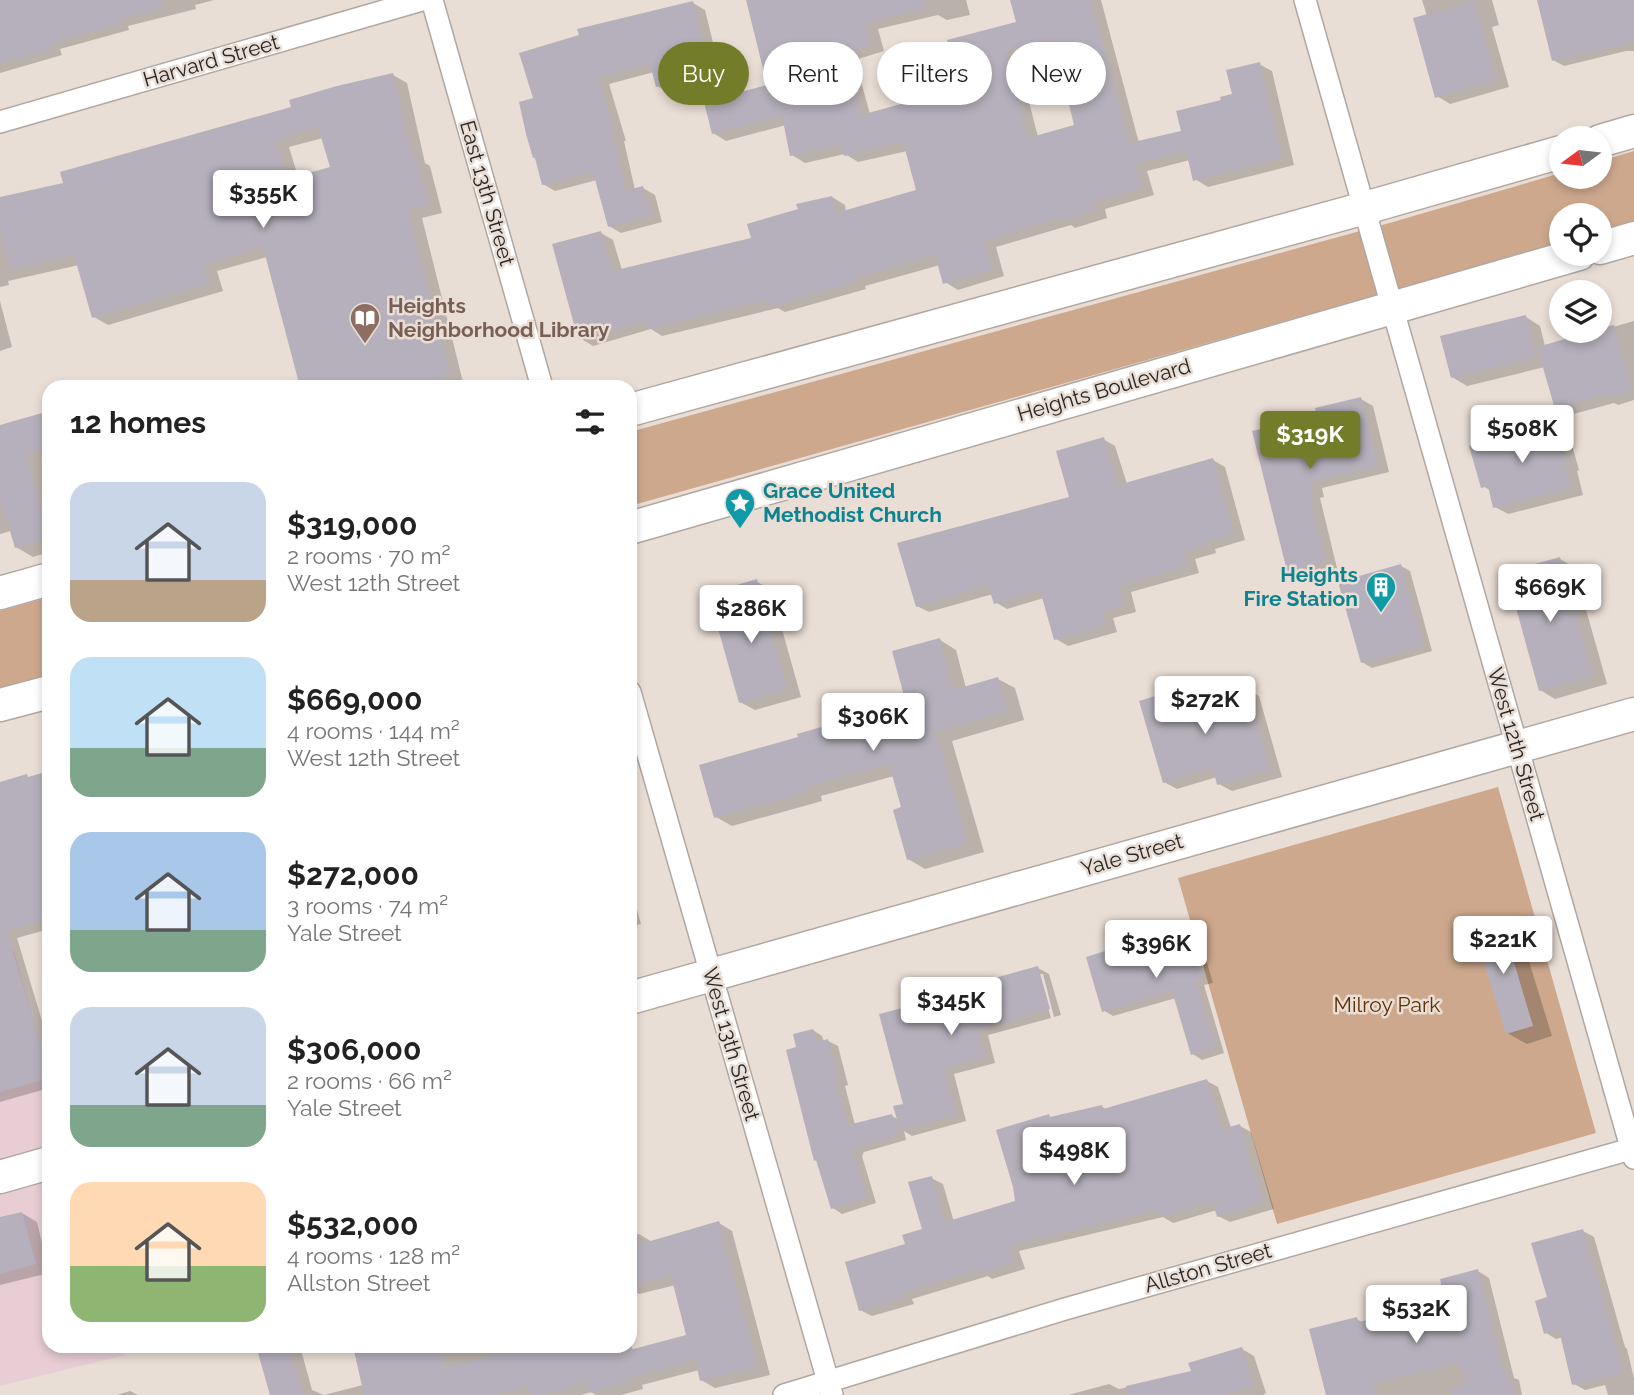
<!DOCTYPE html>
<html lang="en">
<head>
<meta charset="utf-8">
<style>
  :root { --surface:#fff; --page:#f2f2f2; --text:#222; --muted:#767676; --accent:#737d29 }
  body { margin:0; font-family:Raleway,sans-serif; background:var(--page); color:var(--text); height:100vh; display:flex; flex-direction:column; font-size:26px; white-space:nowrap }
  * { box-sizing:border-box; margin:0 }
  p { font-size:23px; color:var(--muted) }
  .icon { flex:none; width:38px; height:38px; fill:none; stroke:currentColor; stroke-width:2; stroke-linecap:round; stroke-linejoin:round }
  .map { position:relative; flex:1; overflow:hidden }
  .drawer { position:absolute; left:42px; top:380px; width:595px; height:973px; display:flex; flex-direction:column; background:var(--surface); border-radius:21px; box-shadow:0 4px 10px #0003 }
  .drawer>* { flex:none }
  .top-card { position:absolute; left:658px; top:42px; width:665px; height:63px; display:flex; gap:14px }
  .needle { width:46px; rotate:255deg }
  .fabs { position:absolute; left:1549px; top:126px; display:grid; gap:14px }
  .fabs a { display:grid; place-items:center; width:63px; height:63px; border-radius:50%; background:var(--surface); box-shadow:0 4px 10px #0003; font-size:35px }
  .price { position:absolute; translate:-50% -60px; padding:0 16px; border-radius:7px; background:#fff; color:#222; font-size:23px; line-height:46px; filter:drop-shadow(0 2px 4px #0008) }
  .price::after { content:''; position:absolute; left:50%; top:42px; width:21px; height:16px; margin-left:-10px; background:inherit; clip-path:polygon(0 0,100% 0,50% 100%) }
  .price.active { background:var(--accent); color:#fff }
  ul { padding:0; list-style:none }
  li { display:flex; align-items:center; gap:21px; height:175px; padding:0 28px }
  li span { display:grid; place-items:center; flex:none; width:196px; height:140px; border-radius:21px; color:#555 }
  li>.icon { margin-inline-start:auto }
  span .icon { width:84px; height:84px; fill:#fffc; stroke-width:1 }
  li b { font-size:30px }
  h2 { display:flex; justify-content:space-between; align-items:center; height:84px; padding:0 28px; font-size:30px }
  .chip { padding:0 24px; border-radius:32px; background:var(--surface); box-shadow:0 4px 10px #0003; font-size:24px; line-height:63px }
  .chip.active { background:var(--accent); color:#fff }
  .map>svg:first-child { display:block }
</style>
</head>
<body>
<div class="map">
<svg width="1634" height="1395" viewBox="0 0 1634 1395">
  <rect width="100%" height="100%" fill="#e9ded5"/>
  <path fill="#e8ced4" d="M 14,950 L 49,1078 L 49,1346 L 122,1346 L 125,1355 L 0,1386 L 0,955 Z"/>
  <path fill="#cda88d" d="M 1634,151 L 1634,222 L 1600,232 L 1600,215 L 1561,215 L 1561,243 L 630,506 L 630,432 L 1393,222 L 1561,173 L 1561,177 L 1600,177 L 1600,161 Z
    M 49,597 L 49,675 L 0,690 L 0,611 Z
    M 1498,787 L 1596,1133 L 1277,1224 L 1178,878 Z"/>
  <path fill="#0003" fill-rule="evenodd" d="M 0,0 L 214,0 L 195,5 L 196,9 L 128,26 L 129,30 L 60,49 L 62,55 L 0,73 Z
    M 748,0 L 966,0 L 970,15 L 947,20 L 938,15 L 878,29 L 884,51 L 855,60 L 870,114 L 961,89 L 1018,23 L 1012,0 L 1101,0 L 1139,143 L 1183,132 L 1235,95 L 1259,64 L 1272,71 L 1294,165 L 1208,187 L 1195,179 L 1190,160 L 1147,171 L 1154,195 L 1105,209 L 1107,218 L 1075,228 L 1071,225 L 996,247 L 1004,276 L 958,290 L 945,282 L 940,265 L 865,286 L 866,289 L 785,312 L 778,308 L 662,336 L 651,329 L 593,346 L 580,338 L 601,233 L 613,240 L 622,270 L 753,240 L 800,211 L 832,197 L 845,205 L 846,212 L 918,191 L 907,151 L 858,162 L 845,154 L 805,163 L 792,155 L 786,125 L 726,141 L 713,133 L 769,86 ZM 1057,47 L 1076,126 L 1038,137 L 1018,58 Z
    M 1422,0 L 1492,0 L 1499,25 L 1492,27 L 1509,87 L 1450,104 L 1437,96 L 1427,16 Z
    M 1550,0 L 1634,0 L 1634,51 L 1626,51 L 1564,66 L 1553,60 Z
    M 693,3 L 705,10 L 722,79 L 669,93 L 657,86 L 654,72 L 609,84 L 626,141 L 624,141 L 635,190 L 643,188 L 655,195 L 662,222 L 621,233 L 609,226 L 597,180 L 555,191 L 543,184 L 535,100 Z
    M 393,75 L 407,83 L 425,163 L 430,166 L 442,213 L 422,218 L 463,382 L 447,387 L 301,387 L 267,257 L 217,271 L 223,291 L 108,325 L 94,317 L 79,265 L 8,281 L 9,285 L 0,287 L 0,200 L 65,184 ZM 323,138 L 332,168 L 298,177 L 289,147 Z
    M 0,301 L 12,347 L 0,351 Z
    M 1526,317 L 1540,326 L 1545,346 L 1634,321 L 1634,400 L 1618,405 L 1614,403 L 1570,415 L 1557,407 L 1545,367 L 1467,386 L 1452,377 Z
    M 1361,399 L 1373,406 L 1389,472 L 1322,488 L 1324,497 L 1320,498 L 1337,568 L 1300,577 L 1288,570 L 1319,417 Z
    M 49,413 L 49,462 L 42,464 L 49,489 L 49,552 L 33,557 L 16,547 L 11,531 L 0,534 L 0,427 Z
    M 1555,424 L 1568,431 L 1579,470 L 1577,471 L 1583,495 L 1508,514 L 1495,507 L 1491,491 L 1483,486 Z
    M 1103,439 L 1115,446 L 1127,484 L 1213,460 L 1225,467 L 1245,540 L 1215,549 L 1216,553 L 1195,559 L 1199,573 L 1131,592 L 1136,612 L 1113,618 L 1117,632 L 1068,646 L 1056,639 L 1044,598 L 1007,609 L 995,602 L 993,594 L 929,612 L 917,606 L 1071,498 Z
    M 1560,559 L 1574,567 L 1607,684 L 1555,699 L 1540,690 Z
    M 1401,566 L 1410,571 L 1432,651 L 1372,668 L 1362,662 Z
    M 756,581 L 771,590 L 801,697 L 755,710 L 740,702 L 737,617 Z
    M 940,640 L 956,650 L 966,688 L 998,679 L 1015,688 L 1024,720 L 952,741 L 984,852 L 925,869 L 908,859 L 903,809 L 894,776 L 821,796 L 822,801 L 732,826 L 716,817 L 908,704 Z
    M 1247,689 L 1259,696 L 1282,777 L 1232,791 L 1219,784 L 1217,777 L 1177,789 L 1164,782 L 1175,692 L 1188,699 L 1189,705 Z
    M 49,773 L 49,929 L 17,938 L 49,1044 L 49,1088 L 0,1102 L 0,783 Z
    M 630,884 L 641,924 L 630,927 Z
    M 1501,921 L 1520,932 L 1552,1036 L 1527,1044 L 1507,1033 Z
    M 1188,927 L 1198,932 L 1213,983 L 1204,985 L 1224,1053 L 1202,1060 L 1193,1054 L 1176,998 L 1113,1016 L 1103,1010 Z
    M 1038,968 L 1049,974 L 1061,1015 L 1054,1017 L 1043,974 L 1039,974 L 1051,1018 L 988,1035 L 995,1063 L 954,1074 L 966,1121 L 912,1136 L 904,1131 L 906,1140 L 864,1152 L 862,1156 L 876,1203 L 842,1214 L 833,1208 L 819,1161 L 815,1160 L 798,1048 L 813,1030 L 822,1036 L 824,1042 L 828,1041 L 838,1046 L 848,1085 L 845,1086 L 855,1125 L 892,1116 L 899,1120 L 905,1105 L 928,1003 L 964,979 L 975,986 Z
    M 1207,1081 L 1218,1087 L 1231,1128 L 1240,1126 L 1251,1132 L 1274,1209 L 1230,1222 L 1218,1216 L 1217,1210 L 1173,1223 L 1163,1217 L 1019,1251 L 1025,1269 L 992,1279 L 988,1276 L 912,1299 L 914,1304 L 872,1316 L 860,1310 L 908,1246 L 924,1230 L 931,1178 L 943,1184 L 954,1222 L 1017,1202 L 1049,1116 L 1053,1118 L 1101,1106 L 1107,1110 Z
    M 22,1213 L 37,1222 L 49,1273 L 0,1285 L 0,1219 Z
    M 719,1223 L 732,1231 L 770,1375 L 715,1388 L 701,1380 L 699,1370 L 642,1385 L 643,1389 L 621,1395 L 596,1395 L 591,1392 L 581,1395 L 272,1395 L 258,1346 L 300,1346 L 312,1390 L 324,1395 L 363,1385 L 355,1346 L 516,1346 L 518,1352 L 540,1346 L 630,1346 L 630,1341 L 633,1351 L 689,1336 L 676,1285 L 639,1294 L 630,1288 L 630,1236 L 639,1234 L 652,1242 Z
    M 1583,1231 L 1594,1237 L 1625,1347 L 1627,1349 L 1634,1378 L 1634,1395 L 1608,1395 L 1605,1385 L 1585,1390 L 1574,1384 L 1563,1337 L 1556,1339 L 1546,1333 L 1549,1299 Z
    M 1478,1271 L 1489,1278 L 1514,1378 L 1519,1380 L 1522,1395 L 1328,1395 L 1357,1319 L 1363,1323 L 1448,1304 Z
    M 1242,1349 L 1254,1356 L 1266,1393 L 1263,1395 L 1068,1395 L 1109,1384 L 1119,1389 L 1193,1373 Z
    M 130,1391 L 138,1395 L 117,1395 Z"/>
  <path fill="#b5b0bb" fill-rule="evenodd" d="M 0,0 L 163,0 L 164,8 L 117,20 L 119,24 L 50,43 L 52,49 L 0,63 Z
    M 746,0 L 925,0 L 926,8 L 866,23 L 872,45 L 843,53 L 861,115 L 959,88 L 947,40 L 1016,22 L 1010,0 L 1091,0 L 1129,143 L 1181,131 L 1176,111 L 1221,100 L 1220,97 L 1232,94 L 1226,70 L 1260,62 L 1282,158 L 1193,181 L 1186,151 L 1135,164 L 1142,188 L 1093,202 L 1095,211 L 1061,221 L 1060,218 L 984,240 L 992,270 L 943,284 L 935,255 L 853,279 L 854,283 L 771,306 L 769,300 L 648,329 L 646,321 L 578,339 L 552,244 L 601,231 L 612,271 L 751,238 L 747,224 L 798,209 L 796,204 L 832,196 L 836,213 L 916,190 L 903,142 L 844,156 L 841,145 L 790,156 L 782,116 L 712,134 L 704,102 L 767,85 ZM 1053,38 L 1074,125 L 1028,138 L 1006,51 Z
    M 1537,0 L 1634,0 L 1634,42 L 1552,61 Z
    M 693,1 L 711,73 L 656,87 L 650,64 L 598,77 L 615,134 L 613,135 L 625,191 L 643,186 L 651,215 L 608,227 L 593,172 L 542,185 L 535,158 L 533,158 L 526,134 L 519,102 L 533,98 L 519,53 L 579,35 L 577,29 Z
    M 1474,1 L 1497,80 L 1435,98 L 1413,18 Z
    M 393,73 L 412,156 L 416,155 L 429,205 L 408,210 L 450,375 L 404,387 L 300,387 L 263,247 L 204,264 L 210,284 L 92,318 L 74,255 L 9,270 L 0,230 L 0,197 L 63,183 L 60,172 L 291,107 L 289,100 L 337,86 ZM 318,127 L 330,167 L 287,179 L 276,140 Z
    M 1526,315 L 1536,357 L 1451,378 L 1440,336 Z
    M 1614,325 L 1633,390 L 1603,398 L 1602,395 L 1555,409 L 1537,347 Z
    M 1361,397 L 1378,466 L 1311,482 L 1313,491 L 1309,492 L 1326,562 L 1287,571 L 1252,431 L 1317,416 L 1315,408 Z
    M 49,411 L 49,448 L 26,455 L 49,538 L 15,548 L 0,497 L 0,425 Z
    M 1555,422 L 1567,463 L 1565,464 L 1571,488 L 1493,508 L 1488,486 L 1481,488 L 1469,446 Z
    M 1104,437 L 1118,485 L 1213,458 L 1234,534 L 1204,542 L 1205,546 L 1184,552 L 1188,566 L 1120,586 L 1125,605 L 1102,612 L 1106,625 L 1054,640 L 1040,590 L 994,604 L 988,585 L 916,607 L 897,543 L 1069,497 L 1056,451 Z
    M 1560,557 L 1593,676 L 1539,691 L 1506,572 Z
    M 1401,564 L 1424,646 L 1361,663 L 1338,582 Z
    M 757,579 L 787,689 L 739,703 L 716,621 L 735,616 L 727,588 Z
    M 940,638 L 953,690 L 998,677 L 1008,711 L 936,732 L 968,843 L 907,860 L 893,810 L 901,807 L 889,764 L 805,787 L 806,792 L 714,818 L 699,765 L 798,737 L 797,734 L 906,703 L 892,651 Z
    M 1247,687 L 1270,770 L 1217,785 L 1213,768 L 1163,783 L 1139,701 L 1175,690 L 1180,705 Z
    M 49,771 L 49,919 L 7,931 L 40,1044 L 49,1042 L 49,1078 L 0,1092 L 0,782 L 27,774 L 28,777 Z
    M 1501,919 L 1533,1026 L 1506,1034 L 1473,927 Z
    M 1189,925 L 1204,978 L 1195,980 L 1216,1048 L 1191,1055 L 1172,991 L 1102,1012 L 1086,957 Z
    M 1038,966 L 1050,1009 L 978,1029 L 985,1057 L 944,1068 L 956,1115 L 900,1130 L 893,1106 L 903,1104 L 879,1014 L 926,1002 L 922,988 L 964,978 L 966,986 Z
    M 813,1029 L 817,1042 L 828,1039 L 840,1080 L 836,1081 L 848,1125 L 892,1114 L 898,1136 L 854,1147 L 853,1150 L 867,1198 L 831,1209 L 816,1160 L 814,1161 L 786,1050 L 796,1047 L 793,1034 Z
    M 1207,1079 L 1222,1129 L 1240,1124 L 1263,1203 L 1217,1217 L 1213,1202 L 1160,1217 L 1158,1210 L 1009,1245 L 1014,1263 L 979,1273 L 978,1270 L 902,1293 L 904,1298 L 859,1311 L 845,1262 L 905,1244 L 902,1235 L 922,1229 L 908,1182 L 932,1176 L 945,1222 L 1015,1201 L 1013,1187 L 996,1130 L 1049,1114 L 1050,1117 L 1102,1105 L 1103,1109 Z
    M 22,1212 L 36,1264 L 0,1274 L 0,1217 Z
    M 719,1221 L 758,1367 L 700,1381 L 695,1360 L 629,1378 L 630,1382 L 589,1393 L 586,1382 L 545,1395 L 531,1395 L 528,1386 L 495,1395 L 364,1395 L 353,1346 L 441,1346 L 444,1368 L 498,1354 L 498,1356 L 532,1346 L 620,1346 L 622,1352 L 686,1335 L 671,1276 L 630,1285 L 630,1247 Z
    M 1583,1229 L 1624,1373 L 1572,1385 L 1559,1330 L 1544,1334 L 1535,1301 L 1547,1297 L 1531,1243 Z
    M 1478,1269 L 1504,1373 L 1508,1372 L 1515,1395 L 1451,1395 L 1450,1388 L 1466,1384 L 1460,1364 L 1373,1383 L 1376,1395 L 1326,1395 L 1309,1329 L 1357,1317 L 1358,1322 L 1445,1303 L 1440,1279 Z
    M 256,1346 L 289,1346 L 303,1395 L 270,1395 Z
    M 1242,1347 L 1254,1386 L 1225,1395 L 1127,1395 L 1126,1386 L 1191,1371 L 1188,1363 Z"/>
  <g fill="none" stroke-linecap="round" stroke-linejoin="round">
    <g stroke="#b1a79f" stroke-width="24">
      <path id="minor" d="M 432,0 L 542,387
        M 1305,0 L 1634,1158
        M 0,122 L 422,0
        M 630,692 L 832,1395
        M 784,1395 L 1065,1309 L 1634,1148"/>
    </g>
    <g stroke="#b1a79f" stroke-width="35">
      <path id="secondary" d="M 1600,141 L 1634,131
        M 1600,248 L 1634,238
        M 630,410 L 1365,208 L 1561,152
        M 630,528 L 1579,254
        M 0,593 L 49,579
        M 0,705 L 49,692
        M 630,998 L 1634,714
        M 0,1177 L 49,1163"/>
    </g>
    <use href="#minor" stroke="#fff" stroke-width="21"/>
    <use href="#secondary" stroke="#fff" stroke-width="32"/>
  </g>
  <defs>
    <g id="library-pin" transform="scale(1.575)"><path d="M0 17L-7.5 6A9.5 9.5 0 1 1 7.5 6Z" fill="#8d6e63" stroke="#e9ded5"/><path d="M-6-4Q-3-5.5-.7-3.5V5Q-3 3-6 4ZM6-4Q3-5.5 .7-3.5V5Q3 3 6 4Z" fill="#fff"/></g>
    <g id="sight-pin" transform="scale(1.575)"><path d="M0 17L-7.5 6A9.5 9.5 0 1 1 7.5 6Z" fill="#0f9aa8" stroke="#e9ded5"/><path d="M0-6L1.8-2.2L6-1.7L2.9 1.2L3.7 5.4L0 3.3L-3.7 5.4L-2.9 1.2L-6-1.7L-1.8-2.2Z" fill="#fff"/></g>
    <g id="building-pin" transform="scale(1.575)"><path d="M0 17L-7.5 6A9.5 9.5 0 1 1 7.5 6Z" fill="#0f9aa8" stroke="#e9ded5"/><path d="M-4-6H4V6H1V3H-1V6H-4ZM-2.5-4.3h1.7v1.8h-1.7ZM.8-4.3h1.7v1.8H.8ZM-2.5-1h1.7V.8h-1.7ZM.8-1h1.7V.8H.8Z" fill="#fff"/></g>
  </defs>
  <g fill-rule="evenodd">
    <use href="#library-pin" x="365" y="318"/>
    <use href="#sight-pin" x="740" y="503"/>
    <use href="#building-pin" x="1381" y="587"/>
  </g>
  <g text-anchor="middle" stroke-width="5" stroke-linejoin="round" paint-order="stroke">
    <g font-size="21" fill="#292522" stroke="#e9ded5">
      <text transform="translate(211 61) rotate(-16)" y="7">Harvard Street</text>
      <text transform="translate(487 193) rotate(74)" y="7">East 13th Street</text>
      <text transform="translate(1104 390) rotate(-16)" y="7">Heights Boulevard</text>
      <text transform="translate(1516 744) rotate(74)" y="7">West 12th Street</text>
      <text transform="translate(1132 855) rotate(-16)" y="7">Yale Street</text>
      <text transform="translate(731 1044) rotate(74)" y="7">West 13th Street</text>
      <text transform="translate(1208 1268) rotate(-16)" y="7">Allston Street</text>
    </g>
    <g font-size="21" font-weight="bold" fill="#785e54" stroke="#e9ded5" text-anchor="start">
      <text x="388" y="313">Heights<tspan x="388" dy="24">Neighborhood Library</tspan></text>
    </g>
    <g font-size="21" font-weight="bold" fill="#0d838f" stroke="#e9ded5" text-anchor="start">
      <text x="763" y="498">Grace United<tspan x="763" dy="24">Methodist Church</tspan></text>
      <text x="1358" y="582" text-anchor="end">Heights<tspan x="1358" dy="24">Fire Station</tspan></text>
    </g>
    <g font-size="21" fill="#5f3100" stroke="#e9ded5">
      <text x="1387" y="1012">Milroy Park</text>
    </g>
  </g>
</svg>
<div class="fabs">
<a><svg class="needle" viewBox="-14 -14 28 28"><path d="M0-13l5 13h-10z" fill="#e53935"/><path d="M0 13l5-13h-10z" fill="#767676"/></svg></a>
<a><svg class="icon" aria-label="locate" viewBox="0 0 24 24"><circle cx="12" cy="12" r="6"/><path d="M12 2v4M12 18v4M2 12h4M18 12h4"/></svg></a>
<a><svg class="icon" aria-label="layers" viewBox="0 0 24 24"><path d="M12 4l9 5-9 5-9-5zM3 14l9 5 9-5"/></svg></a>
</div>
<b class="price" style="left:263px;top:230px">$355K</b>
<b class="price" style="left:1522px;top:465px">$508K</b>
<b class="price active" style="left:1310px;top:471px">$319K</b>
<b class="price" style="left:1550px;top:624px">$669K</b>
<b class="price" style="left:751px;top:645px">$286K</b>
<b class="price" style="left:1205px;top:736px">$272K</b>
<b class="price" style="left:873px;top:753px">$306K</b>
<b class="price" style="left:1503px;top:976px">$221K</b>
<b class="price" style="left:1156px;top:980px">$396K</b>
<b class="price" style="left:951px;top:1037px">$345K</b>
<b class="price" style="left:1074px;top:1187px">$498K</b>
<b class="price" style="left:1416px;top:1345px">$532K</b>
<div class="top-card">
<a class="chip active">Buy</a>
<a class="chip">Rent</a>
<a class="chip">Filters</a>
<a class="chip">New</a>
</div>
<section class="drawer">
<h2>12 homes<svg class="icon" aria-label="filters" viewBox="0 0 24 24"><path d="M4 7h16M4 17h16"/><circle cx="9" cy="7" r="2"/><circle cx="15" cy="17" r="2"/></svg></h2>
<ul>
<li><span style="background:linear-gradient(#c9d6e8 70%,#b9a48a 0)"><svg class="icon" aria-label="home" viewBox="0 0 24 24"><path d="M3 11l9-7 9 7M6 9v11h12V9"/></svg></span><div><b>$319,000</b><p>2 rooms · 70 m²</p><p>West 12th Street</p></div></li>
<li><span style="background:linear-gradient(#bfe0f5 65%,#7fa58c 0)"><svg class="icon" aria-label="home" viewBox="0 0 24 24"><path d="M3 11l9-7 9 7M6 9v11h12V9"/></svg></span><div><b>$669,000</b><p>4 rooms · 144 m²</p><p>West 12th Street</p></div></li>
<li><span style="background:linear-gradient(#a9c7e8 70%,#7fa58c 0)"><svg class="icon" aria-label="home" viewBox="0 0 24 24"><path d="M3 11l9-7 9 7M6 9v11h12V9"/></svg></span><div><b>$272,000</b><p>3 rooms · 74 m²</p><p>Yale Street</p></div></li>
<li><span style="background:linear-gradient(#c9d6e8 70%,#7fa58c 0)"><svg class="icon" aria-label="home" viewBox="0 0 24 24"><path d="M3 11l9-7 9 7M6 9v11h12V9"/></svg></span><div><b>$306,000</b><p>2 rooms · 66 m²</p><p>Yale Street</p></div></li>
<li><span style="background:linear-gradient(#ffd9b3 60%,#8fb573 0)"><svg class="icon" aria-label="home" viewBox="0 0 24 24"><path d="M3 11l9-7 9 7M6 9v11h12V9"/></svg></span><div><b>$532,000</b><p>4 rooms · 128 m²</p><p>Allston Street</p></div></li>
</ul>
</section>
</div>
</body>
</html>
